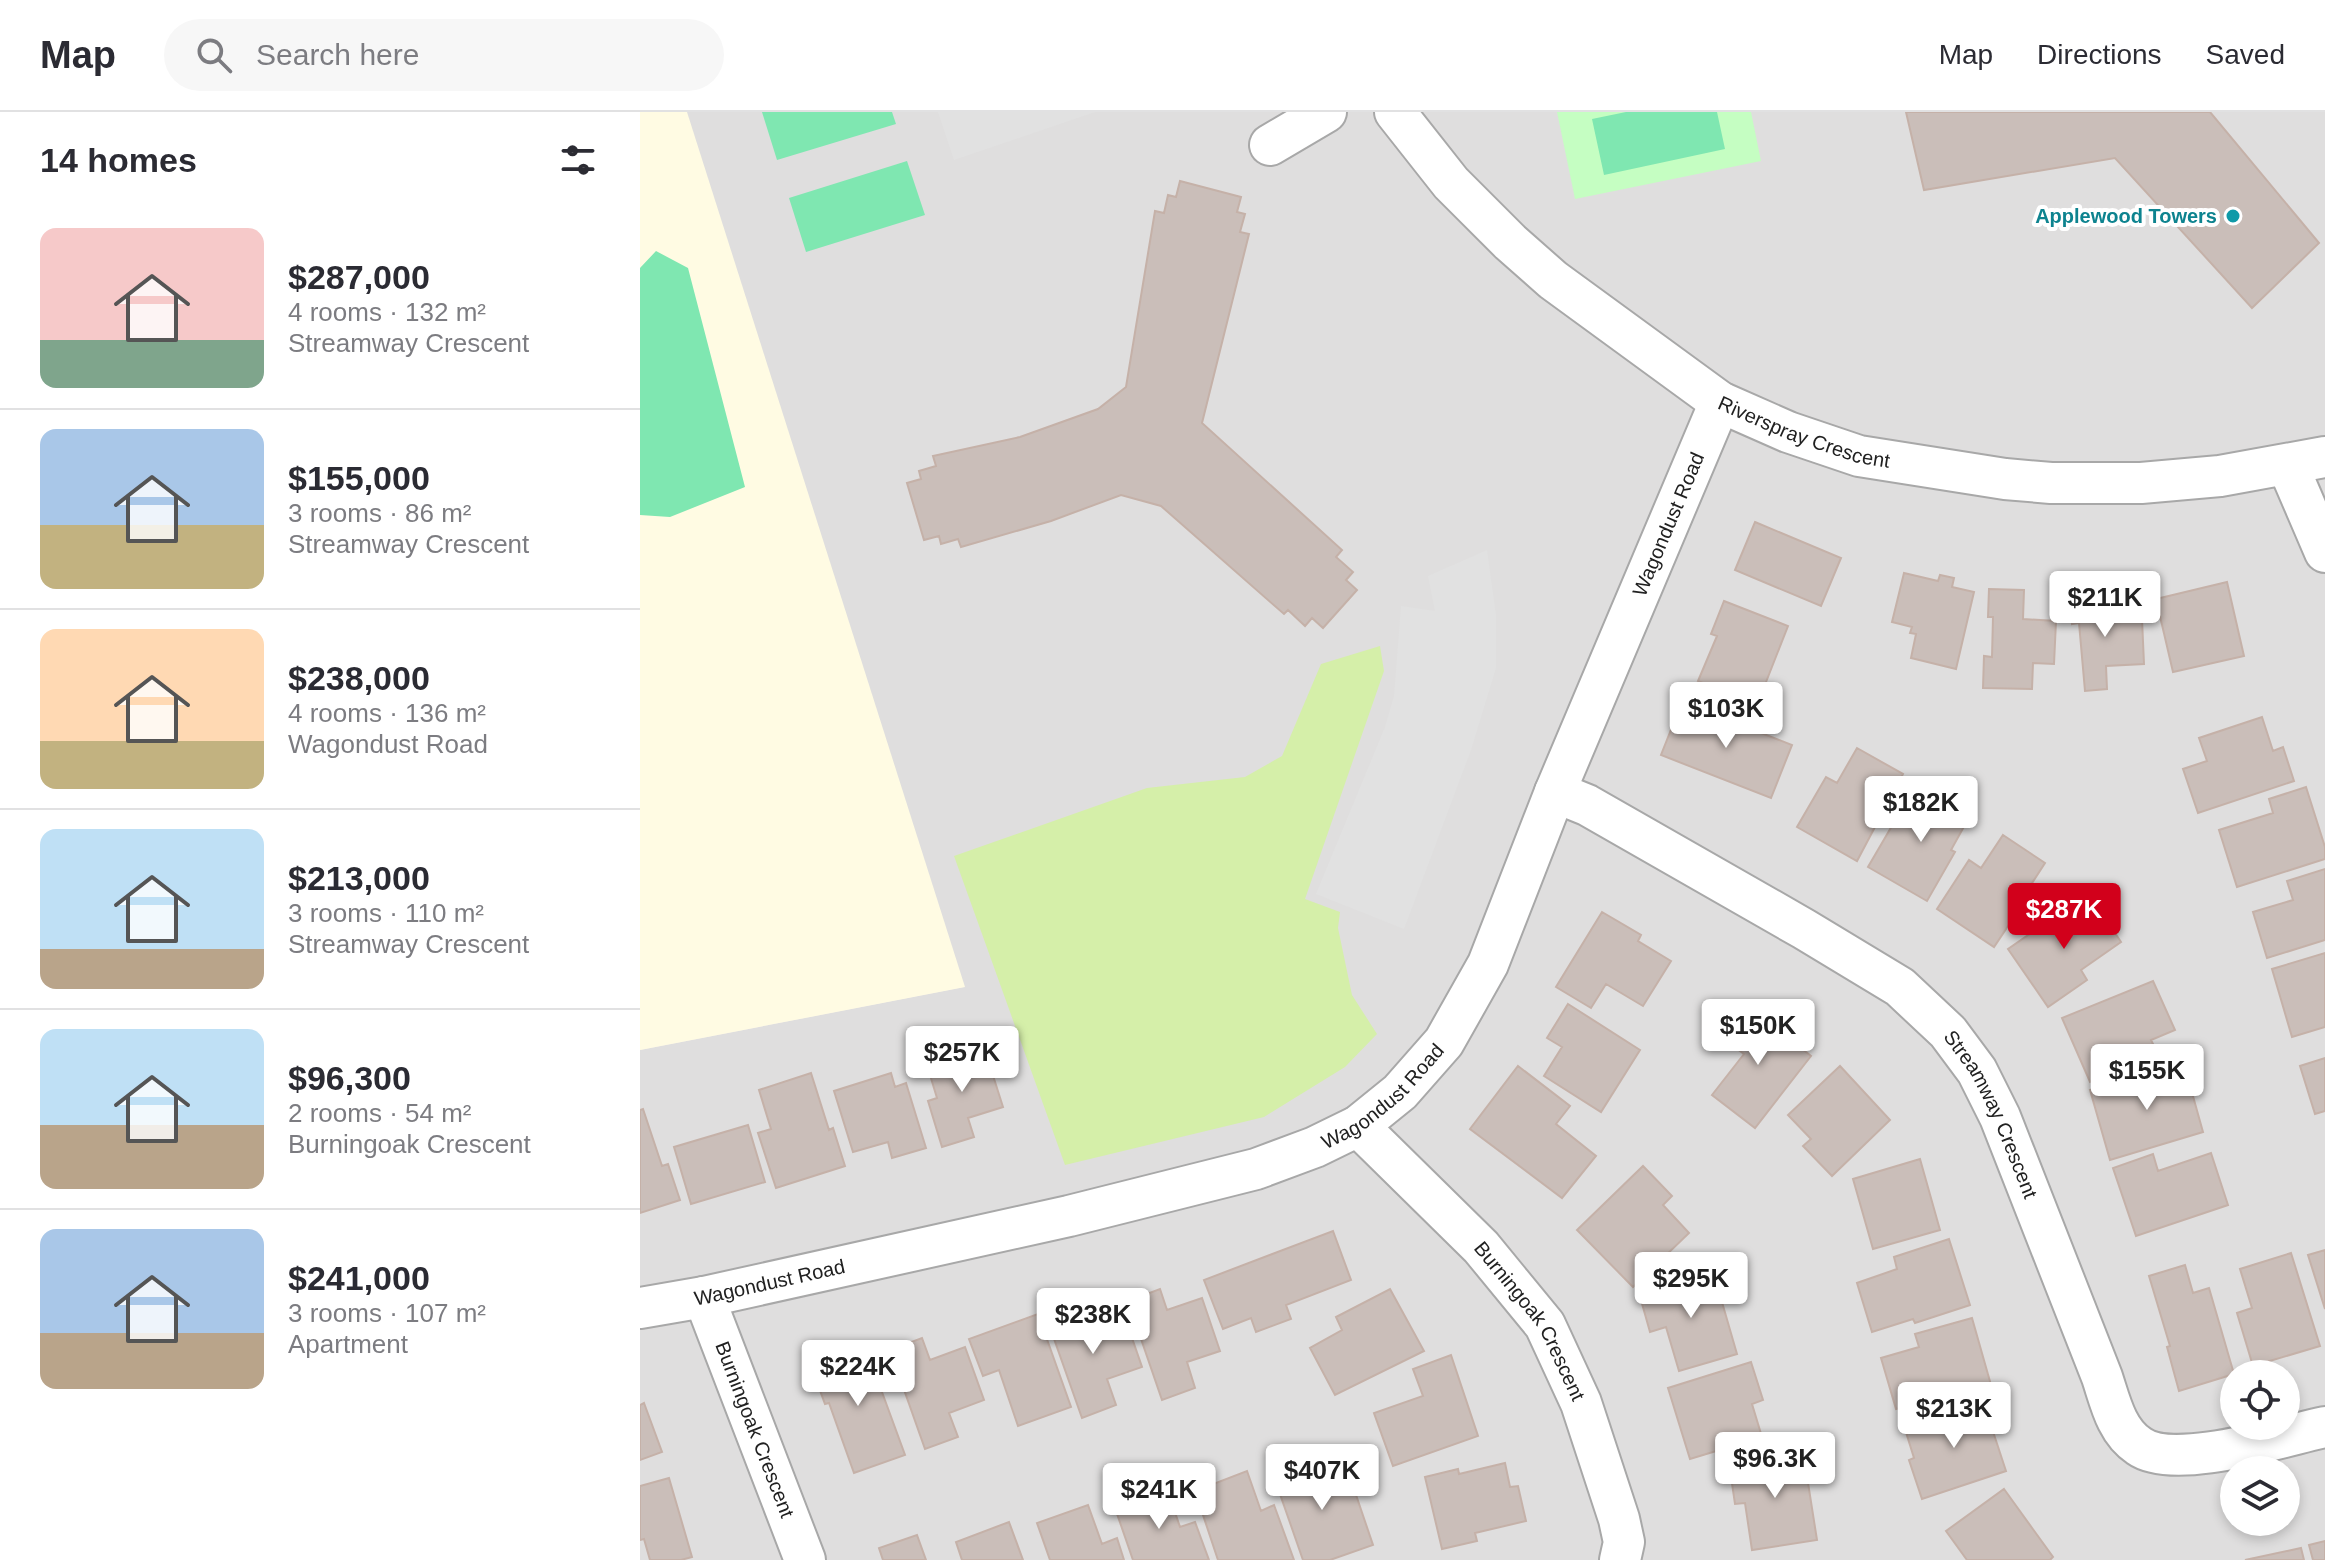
<!DOCTYPE html>
<html lang="en">
<head>
<meta charset="utf-8">
<style>
  :root { --surface:#fff; --page:#f7f7f7; --text:#2b2b33; --muted:#7c7c81; --line:#e1e1e2; --accent:#d2001b }
  body { margin:0; font-family:Arial,sans-serif; background:var(--page); color:var(--text); height:100vh; display:flex; flex-direction:column; font-size:30px; white-space:nowrap }
  * { box-sizing:border-box; margin:0 }
  p { font-size:26px; color:var(--muted) }
  .icon { flex:none; width:44px; height:44px; fill:none; stroke:currentColor; stroke-width:2; stroke-linecap:round; stroke-linejoin:round }
  .map { position:relative; flex:1; overflow:hidden }
  .details { display:flex; flex-direction:column; background:var(--surface); width:640px }
  .details>* { flex:none }
  .fabs { position:absolute; left:1580px; top:1248px; display:grid; gap:16px }
  .fabs a { display:grid; place-items:center; width:80px; height:80px; border-radius:50%; background:var(--surface); box-shadow:0 4px 12px #0003; font-size:40px }
  .price { position:absolute; translate:-50% -68px; padding:0 18px; border-radius:8px; background:#fff; color:#222; font-size:26px; line-height:52px; filter:drop-shadow(0 2px 4px #0008) }
  .price::after { content:''; position:absolute; left:50%; top:48px; width:24px; height:18px; margin-left:-12px; background:inherit; clip-path:polygon(0 0,100% 0,50% 100%) }
  .price.active { background:var(--accent); color:#fff }
  ul { padding:0; list-style:none }
  li { display:flex; align-items:center; gap:24px; height:200px; padding:0 40px }
  li+li { border-top:2px solid var(--line) }
  li span { display:grid; place-items:center; flex:none; width:224px; height:160px; border-radius:16px; color:#555 }
  li>.icon { margin-inline-start:auto }
  span .icon { width:96px; height:96px; fill:#fffc; stroke-width:1 }
  li b { font-size:34px }
  h2 { display:flex; justify-content:space-between; align-items:center; height:96px; padding:0 40px; font-size:34px }
  header { display:flex; align-items:center; gap:48px; box-sizing:border-box; height:112px; padding:0 40px; background:var(--surface); border-bottom:2px solid var(--line) }
  header strong { font-size:38px }
  nav { display:flex; gap:44px; margin-inline-start:auto; font-size:28px }
  .search { width:560px; height:72px; background:var(--page); display:flex; align-items:center; gap:20px; box-sizing:border-box; padding:0 28px; border-radius:44px; color:var(--muted); font-size:30px }
  main { display:flex; flex:1; min-height:0 }
  .map>svg:first-child { display:block }
</style>
</head>
<body>
<header>
<strong>Map</strong>
<div class="search"><svg class="icon" aria-label="search" viewBox="0 0 24 24"><circle cx="10" cy="10" r="6"/><path d="M15 15l6 6"/></svg>Search here</div>
<nav><a>Map</a><a>Directions</a><a>Saved</a></nav>
</header>
<main>
<section class="details">
<h2>14 homes<svg class="icon" aria-label="filters" viewBox="0 0 24 24"><path d="M4 7h16M4 17h16"/><circle cx="9" cy="7" r="2"/><circle cx="15" cy="17" r="2"/></svg></h2>
<ul>
<li><span style="background:linear-gradient(#f6c9c9 70%,#7fa58c 0)"><svg class="icon" aria-label="home" viewBox="0 0 24 24"><path d="M3 11l9-7 9 7M6 9v11h12V9"/></svg></span><div><b>$287,000</b><p>4 rooms · 132 m²</p><p>Streamway Crescent</p></div></li>
<li><span style="background:linear-gradient(#a9c7e8 60%,#c2b280 0)"><svg class="icon" aria-label="home" viewBox="0 0 24 24"><path d="M3 11l9-7 9 7M6 9v11h12V9"/></svg></span><div><b>$155,000</b><p>3 rooms · 86 m²</p><p>Streamway Crescent</p></div></li>
<li><span style="background:linear-gradient(#ffd9b3 70%,#c2b280 0)"><svg class="icon" aria-label="home" viewBox="0 0 24 24"><path d="M3 11l9-7 9 7M6 9v11h12V9"/></svg></span><div><b>$238,000</b><p>4 rooms · 136 m²</p><p>Wagondust Road</p></div></li>
<li><span style="background:linear-gradient(#bfe0f5 75%,#b9a48a 0)"><svg class="icon" aria-label="home" viewBox="0 0 24 24"><path d="M3 11l9-7 9 7M6 9v11h12V9"/></svg></span><div><b>$213,000</b><p>3 rooms · 110 m²</p><p>Streamway Crescent</p></div></li>
<li><span style="background:linear-gradient(#bfe0f5 60%,#b9a48a 0)"><svg class="icon" aria-label="home" viewBox="0 0 24 24"><path d="M3 11l9-7 9 7M6 9v11h12V9"/></svg></span><div><b>$96,300</b><p>2 rooms · 54 m²</p><p>Burningoak Crescent</p></div></li>
<li><span style="background:linear-gradient(#a9c7e8 65%,#b9a48a 0)"><svg class="icon" aria-label="home" viewBox="0 0 24 24"><path d="M3 11l9-7 9 7M6 9v11h12V9"/></svg></span><div><b>$241,000</b><p>3 rooms · 107 m²</p><p>Apartment</p></div></li>
</ul>
</section>
<div class="map">
<svg width="1685" height="1448" viewBox="0 0 1685 1448">
  <rect width="100%" height="100%" fill="#f2ede7"/>
  <path fill="#dfdede" fill-rule="evenodd" d="M 44,0 L 1685,0 L 1685,1448 L 0,1448 L 0,938 L 324,875 ZM 1594,1262 L 1646,1262 L 1646,1314 L 1594,1314 ZM 1594,1358 L 1646,1358 L 1646,1410 L 1594,1410 Z"/>
  <path fill="#fffbe3" d="M 0,0 L 47,0 L 325,875 L 0,938 Z"/>
  <path fill="#d5efa9" d="M 740,534 L 744,559 L 665,787 L 700,800 L 698,816 L 712,883 L 737,922 L 705,955 L 624,1005 L 425,1053 L 314,744 L 507,676 L 605,665 L 642,644 L 681,552 Z"/>
  <path fill="#c5fec2" d="M 917,0 L 1111,0 L 1121,49 L 935,87 Z"/>
  <path fill="#7fe7b1" d="M 122,0 L 252,0 L 256,12 L 137,48 Z
    M 986,0 L 1077,0 L 1085,37 L 964,63 L 952,7 Z
    M 267,49 L 285,103 L 166,140 L 149,86 Z
    M 16,139 L 48,156 L 105,375 L 30,405 L 0,403 L 0,156 Z"/>
  <path fill="#e1e1e1" d="M 298,0 L 455,0 L 314,48 Z
    M 847,438 L 856,503 L 856,556 L 831,638 L 764,817 L 676,782 L 745,615 L 754,584 L 761,494 L 795,499 L 788,464 Z"/>
  <path fill="#cabeb9" stroke="#c5b1a8" stroke-width="2" d="M 1266,0 L 1570,0 L 1679,131 L 1612,196 L 1475,46 L 1284,78 Z
    M 540,69 L 601,85 L 597,100 L 605,102 L 600,120 L 609,122 L 562,311 L 702,438 L 696,445 L 713,460 L 706,468 L 717,478 L 683,516 L 672,506 L 665,514 L 648,498 L 644,502 L 521,394 L 481,383 L 411,409 L 321,435 L 318,427 L 301,432 L 299,424 L 284,428 L 267,371 L 281,367 L 279,359 L 296,354 L 293,344 L 380,325 L 458,297 L 486,275 L 515,99 L 524,101 L 528,83 L 536,85 Z
    M 1115,410 L 1201,446 L 1181,494 L 1095,458 Z
    M 1264,461 L 1298,469 L 1300,463 L 1314,466 L 1312,475 L 1334,480 L 1316,557 L 1271,546 L 1276,522 L 1270,521 L 1272,515 L 1252,510 Z
    M 1587,470 L 1604,544 L 1533,560 L 1516,487 Z
    M 1349,477 L 1384,478 L 1383,507 L 1416,509 L 1414,552 L 1393,551 L 1392,577 L 1343,576 L 1344,544 L 1352,545 L 1353,505 L 1348,505 Z
    M 1468,480 L 1470,509 L 1502,507 L 1504,552 L 1466,554 L 1467,577 L 1445,579 L 1439,511 L 1432,512 L 1431,482 Z
    M 1084,489 L 1148,514 L 1117,593 L 1058,569 L 1077,524 L 1071,522 Z
    M 1042,590 L 1152,633 L 1131,686 L 1021,643 Z
    M 1622,605 L 1633,639 L 1643,635 L 1654,669 L 1558,701 L 1543,657 L 1567,649 L 1559,626 Z
    M 1217,636 L 1263,662 L 1217,749 L 1157,715 L 1186,665 L 1197,671 Z
    M 1666,675 L 1685,735 L 1685,747 L 1597,775 L 1579,718 L 1633,701 L 1629,687 Z
    M 1287,677 L 1331,702 L 1311,738 L 1315,740 L 1287,789 L 1228,755 L 1266,690 L 1276,696 Z
    M 1363,723 L 1405,751 L 1381,788 L 1384,790 L 1354,835 L 1297,797 L 1329,748 L 1341,756 Z
    M 1685,757 L 1685,828 L 1627,846 L 1613,800 L 1653,788 L 1647,769 Z
    M 1451,785 L 1481,830 L 1441,858 L 1447,868 L 1408,895 L 1368,837 L 1414,805 L 1416,809 Z
    M 962,800 L 1001,823 L 998,829 L 1031,849 L 1003,894 L 966,872 L 951,896 L 916,875 Z
    M 1685,841 L 1685,915 L 1652,925 L 1632,857 Z
    M 1513,869 L 1535,918 L 1511,928 L 1517,940 L 1450,970 L 1422,906 Z
    M 928,892 L 1000,938 L 961,1000 L 904,964 L 922,935 L 907,926 Z
    M 1106,893 L 1171,944 L 1115,1016 L 1072,983 L 1104,942 L 1081,925 Z
    M 344,935 L 363,995 L 328,1006 L 334,1025 L 302,1035 L 288,989 L 297,986 L 287,953 Z
    M 1685,946 L 1685,999 L 1675,1002 L 1660,954 Z
    M 1544,952 L 1563,1020 L 1470,1048 L 1450,978 Z
    M 878,954 L 930,994 L 916,1012 L 956,1044 L 922,1086 L 830,1017 Z
    M 1200,954 L 1250,1008 L 1192,1064 L 1163,1034 L 1171,1027 L 1148,1003 Z
    M 171,961 L 189,1018 L 193,1016 L 205,1054 L 136,1076 L 118,1021 L 131,1017 L 119,978 Z
    M 251,961 L 255,975 L 266,971 L 286,1036 L 252,1046 L 248,1030 L 213,1040 L 194,979 Z
    M 3,997 L 22,1054 L 28,1052 L 40,1088 L 0,1101 L 0,998 Z
    M 108,1013 L 125,1070 L 51,1092 L 34,1035 Z
    M 1571,1041 L 1588,1093 L 1496,1124 L 1473,1056 L 1513,1042 L 1518,1059 Z
    M 1280,1047 L 1300,1118 L 1233,1137 L 1213,1067 Z
    M 1003,1054 L 1032,1084 L 1023,1093 L 1049,1121 L 993,1175 L 937,1118 Z
    M 693,1119 L 711,1168 L 646,1193 L 651,1207 L 616,1220 L 611,1206 L 583,1217 L 564,1168 Z
    M 1309,1127 L 1330,1193 L 1275,1211 L 1273,1207 L 1232,1220 L 1217,1171 L 1257,1157 L 1254,1145 Z
    M 1685,1138 L 1685,1197 L 1668,1143 Z
    M 1651,1141 L 1680,1234 L 1613,1254 L 1597,1201 L 1612,1196 L 1600,1157 Z
    M 1545,1153 L 1553,1181 L 1569,1176 L 1594,1262 L 1539,1279 L 1527,1235 L 1530,1234 L 1509,1164 Z
    M 1073,1159 L 1097,1242 L 1039,1259 L 1026,1215 L 1010,1220 L 999,1181 Z
    M 520,1177 L 527,1198 L 562,1186 L 580,1239 L 547,1250 L 555,1276 L 522,1288 L 488,1189 Z
    M 750,1177 L 784,1239 L 695,1283 L 670,1236 L 702,1218 L 696,1205 Z
    M 438,1193 L 446,1215 L 484,1203 L 502,1255 L 467,1267 L 476,1293 L 442,1306 L 406,1204 Z
    M 398,1202 L 431,1295 L 378,1314 L 359,1258 L 343,1264 L 329,1227 Z
    M 1332,1206 L 1351,1273 L 1256,1297 L 1241,1246 L 1279,1235 L 1275,1222 Z
    M 282,1226 L 290,1248 L 325,1235 L 344,1288 L 309,1301 L 318,1325 L 285,1337 L 250,1238 Z
    M 224,1231 L 265,1343 L 214,1361 L 189,1291 L 185,1292 L 170,1251 Z
    M 811,1243 L 838,1324 L 753,1354 L 734,1301 L 783,1284 L 773,1257 Z
    M 1111,1250 L 1123,1288 L 1112,1292 L 1122,1325 L 1050,1347 L 1028,1276 Z
    M 1343,1289 L 1366,1359 L 1282,1387 L 1269,1348 L 1274,1346 L 1264,1314 Z
    M 4,1291 L 22,1340 L 0,1348 L 0,1293 Z
    M 1163,1339 L 1177,1428 L 1112,1438 L 1105,1391 L 1095,1392 L 1089,1351 Z
    M 685,1344 L 698,1382 L 714,1377 L 733,1433 L 690,1448 L 663,1448 L 633,1362 Z
    M 865,1351 L 870,1375 L 878,1374 L 886,1409 L 835,1421 L 837,1429 L 802,1437 L 785,1365 L 818,1357 L 819,1362 Z
    M 607,1359 L 621,1399 L 634,1393 L 654,1448 L 578,1448 L 555,1379 Z
    M 29,1366 L 52,1445 L 41,1448 L 10,1448 L 4,1427 L 0,1428 L 0,1374 Z
    M 527,1377 L 540,1415 L 555,1410 L 569,1448 L 493,1448 L 475,1396 Z
    M 1364,1377 L 1413,1445 L 1410,1448 L 1327,1448 L 1306,1419 Z
    M 448,1393 L 462,1432 L 477,1426 L 484,1448 L 410,1448 L 397,1411 Z
    M 369,1410 L 383,1448 L 322,1448 L 316,1430 Z
    M 277,1423 L 286,1448 L 243,1448 L 239,1436 Z
    M 1685,1429 L 1685,1448 L 1673,1448 L 1669,1433 Z
    M 1661,1436 L 1664,1448 L 1605,1448 Z"/>
  <g fill="none" stroke-linecap="round" stroke-linejoin="round">
    <g stroke="#a8a8a8" stroke-width="44">
      <g id="minor">
        <path id="s1" d="M 755,0 L 811,71 L 870,130 L 913,168 L 1080,290 L 1148,320 L 1219,344 L 1365,367 L 1411,371 L 1501,371 L 1580,364 L 1685,345"/>
        <path d="M 630,33 L 686,0"/>
        <path d="M 1648,354 L 1685,440"/>
        <path id="s2" d="M 915,680 L 947,693 L 1164,817 L 1260,875 L 1308,920 L 1337,959 L 1360,1005 L 1462,1265 C 1470,1289 1476,1319 1499,1334 C 1534,1359 1643,1324 1685,1315"/>
        <path id="s3" d="M 718,1014 L 841,1135 L 905,1213 L 941,1291 L 979,1407 L 984,1430 L 980,1448"/>
        <path id="s4" d="M 64,1185 L 165,1448"/>
        <path id="s5" d="M 0,1196 L 64,1185 L 429,1104 L 616,1057 L 675,1035 L 718,1014 L 760,980 L 804,930 L 848,852 L 915,680 L 1080,290"/>
      </g>
    </g>
    <use href="#minor" stroke="#fff" stroke-width="40"/>
  </g>
  <circle fill="#0f9aa8" stroke="#fff" stroke-width="3" cx="1593" cy="104" r="8"/>
  <g text-anchor="middle" stroke-width="8" stroke-linejoin="round" paint-order="stroke">
    <g font-size="20" font-weight="bold" fill="#0d838f" stroke="#fff" text-anchor="end">
      <text x="1577" y="111">Applewood Towers</text>
    </g>
    <g font-size="20" fill="#212121" stroke="#fff">
      <text dy="7" stroke="none"><textPath href="#s1" startOffset="528">Riverspray Crescent</textPath></text>
      <text dy="7" stroke="none"><textPath href="#s5" startOffset="1428">Wagondust Road</textPath></text>
      <text dy="7" stroke="none"><textPath href="#s5" startOffset="780">Wagondust Road</textPath></text>
      <text dy="7" stroke="none"><textPath href="#s2" startOffset="556">Streamway Crescent</textPath></text>
      <text dy="7" stroke="none"><textPath href="#s5" startOffset="132">Wagondust Road</textPath></text>
      <text dy="7" stroke="none"><textPath href="#s3" startOffset="262">Burningoak Crescent</textPath></text>
      <text dy="7" stroke="none"><textPath href="#s4" startOffset="142">Burningoak Crescent</textPath></text>
    </g>
  </g>
</svg>
<div class="fabs">
<a><svg class="icon" aria-label="locate" viewBox="0 0 24 24"><circle cx="12" cy="12" r="6"/><path d="M12 2v4M12 18v4M2 12h4M18 12h4"/></svg></a>
<a><svg class="icon" aria-label="layers" viewBox="0 0 24 24"><path d="M12 4l9 5-9 5-9-5zM3 14l9 5 9-5"/></svg></a>
</div>
<b class="price" style="left:1465px;top:527px">$211K</b>
<b class="price" style="left:1086px;top:638px">$103K</b>
<b class="price" style="left:1281px;top:732px">$182K</b>
<b class="price active" style="left:1424px;top:839px">$287K</b>
<b class="price" style="left:1118px;top:955px">$150K</b>
<b class="price" style="left:322px;top:982px">$257K</b>
<b class="price" style="left:1507px;top:1000px">$155K</b>
<b class="price" style="left:1051px;top:1208px">$295K</b>
<b class="price" style="left:453px;top:1244px">$238K</b>
<b class="price" style="left:218px;top:1296px">$224K</b>
<b class="price" style="left:1314px;top:1338px">$213K</b>
<b class="price" style="left:1135px;top:1388px">$96.3K</b>
<b class="price" style="left:682px;top:1400px">$407K</b>
<b class="price" style="left:519px;top:1419px">$241K</b>
</div>
</main>
</body>
</html>
